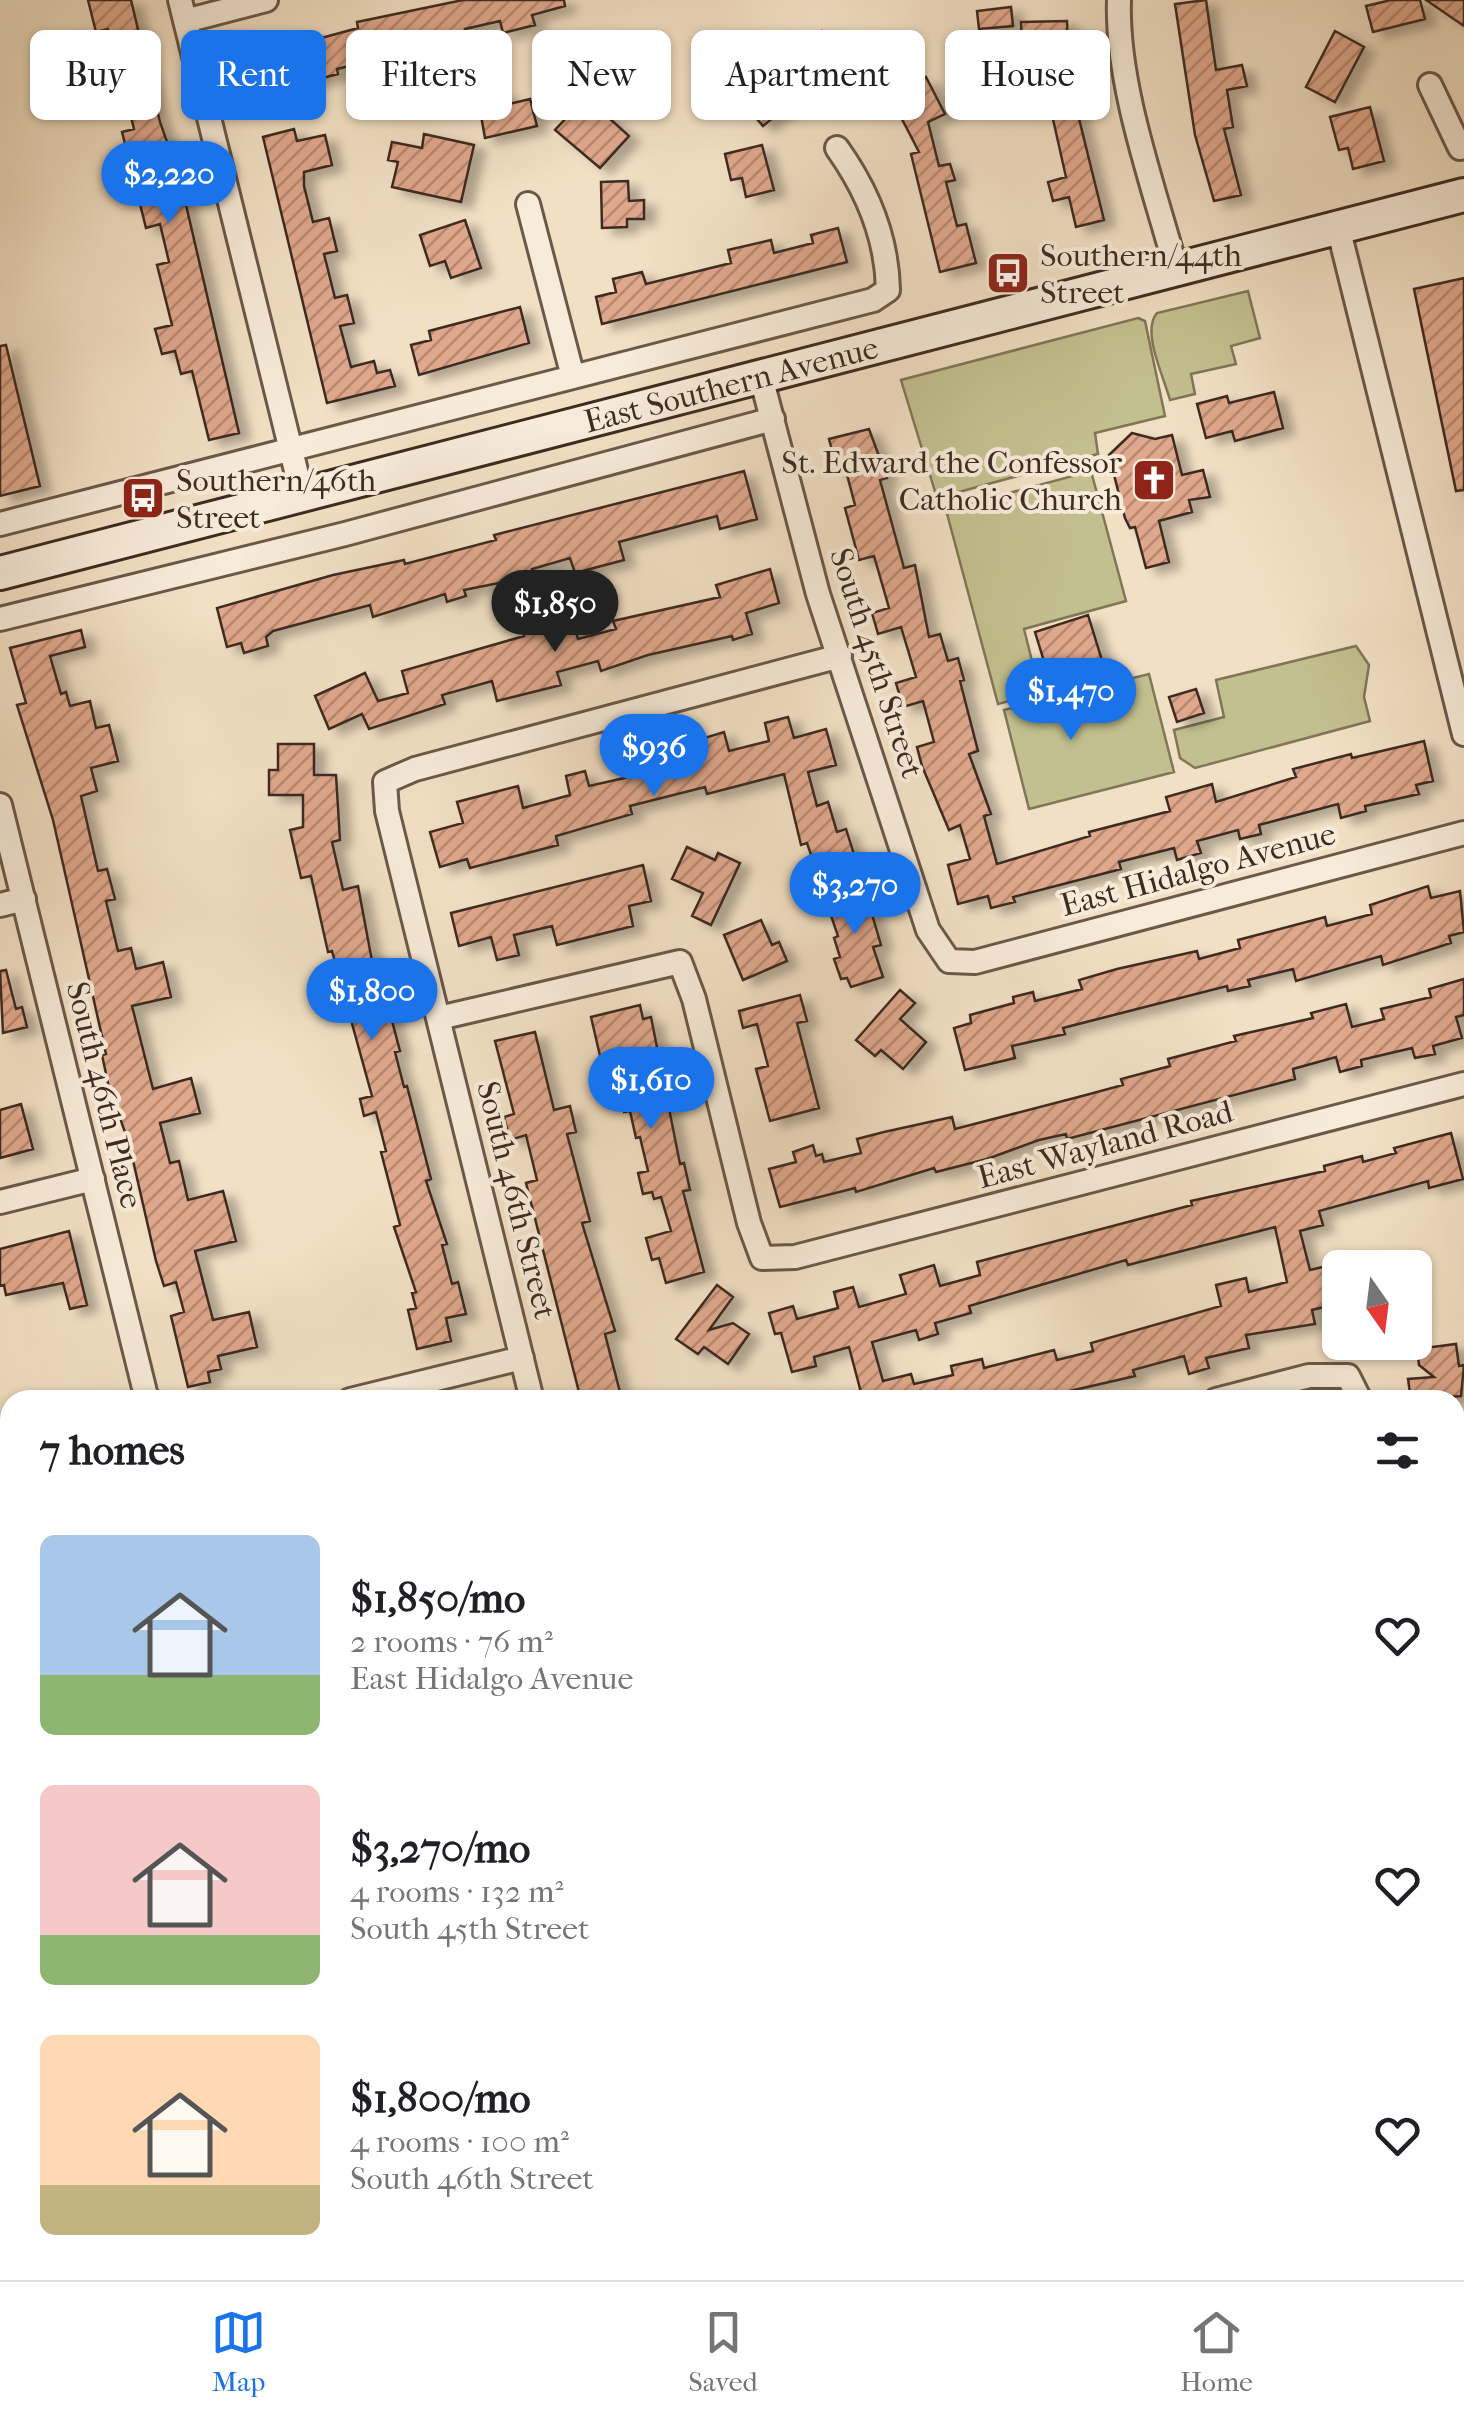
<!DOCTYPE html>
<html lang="en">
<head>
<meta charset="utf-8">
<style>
  :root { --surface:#fff; --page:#f2f2f2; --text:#202124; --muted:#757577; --line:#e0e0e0; --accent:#1a73e8 }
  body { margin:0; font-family:"IM FELL French Canon",serif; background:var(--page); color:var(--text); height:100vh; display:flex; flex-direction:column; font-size:38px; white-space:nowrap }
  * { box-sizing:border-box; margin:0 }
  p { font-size:32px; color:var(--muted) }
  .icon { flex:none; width:55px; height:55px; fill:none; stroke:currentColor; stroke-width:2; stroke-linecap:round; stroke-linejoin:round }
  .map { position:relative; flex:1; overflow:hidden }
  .side { position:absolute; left:0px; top:1390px; width:1465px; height:890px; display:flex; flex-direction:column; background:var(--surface); border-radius:30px 30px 0 0; box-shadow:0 2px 8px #0004 }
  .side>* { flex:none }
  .top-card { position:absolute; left:30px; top:30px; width:1405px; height:90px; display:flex; gap:20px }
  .needle { width:65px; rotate:166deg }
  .tools { position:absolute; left:1322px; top:1250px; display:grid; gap:20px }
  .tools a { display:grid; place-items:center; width:110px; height:110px; border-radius:15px; background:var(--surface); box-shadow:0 2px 8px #0004; font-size:50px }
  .price { position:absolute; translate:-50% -85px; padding:0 22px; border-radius:35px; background:var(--accent); color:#fff; font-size:32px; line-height:65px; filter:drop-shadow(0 2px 5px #0008) }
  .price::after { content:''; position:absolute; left:50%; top:60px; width:30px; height:22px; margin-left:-15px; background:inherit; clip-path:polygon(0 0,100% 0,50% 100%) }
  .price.current { background:#222; color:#fff }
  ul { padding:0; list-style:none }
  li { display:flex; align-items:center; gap:30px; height:250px; padding:0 40px }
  li span { display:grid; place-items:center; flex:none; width:280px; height:200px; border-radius:15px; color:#555 }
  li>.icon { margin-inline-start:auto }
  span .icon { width:120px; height:120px; fill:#fffc; stroke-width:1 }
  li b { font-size:42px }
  h2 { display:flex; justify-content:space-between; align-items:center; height:120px; padding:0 40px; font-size:42px }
  .tag { padding:0 35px; border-radius:15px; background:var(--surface); box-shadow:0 2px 8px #0004; font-size:35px; line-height:90px }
  .tag.current { background:var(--accent); color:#fff }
  .tabs { display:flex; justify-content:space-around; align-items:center; height:140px; border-top:2px solid var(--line); background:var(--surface); font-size:28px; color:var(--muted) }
  .tabs a { display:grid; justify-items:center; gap:5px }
  .tabs .current { color:var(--accent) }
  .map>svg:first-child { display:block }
</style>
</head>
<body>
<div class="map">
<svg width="1464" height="2280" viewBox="0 0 1464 2280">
  <defs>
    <pattern id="building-hatch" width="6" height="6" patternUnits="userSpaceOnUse" patternTransform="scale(2.5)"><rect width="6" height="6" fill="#dfa78b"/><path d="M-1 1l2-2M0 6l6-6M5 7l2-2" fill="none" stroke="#b68871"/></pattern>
    <filter id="shadow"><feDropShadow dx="11" dy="6" stdDeviation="5" flood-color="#0004"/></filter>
  </defs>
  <rect width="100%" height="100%" fill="#f2e0c4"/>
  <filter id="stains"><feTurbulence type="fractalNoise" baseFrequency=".002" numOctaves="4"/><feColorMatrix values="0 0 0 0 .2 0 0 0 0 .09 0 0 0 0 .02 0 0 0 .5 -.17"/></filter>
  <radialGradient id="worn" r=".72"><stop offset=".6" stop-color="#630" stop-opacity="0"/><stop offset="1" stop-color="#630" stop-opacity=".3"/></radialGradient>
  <path fill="#c3c08f" stroke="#807658" stroke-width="2.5" d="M 1248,291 L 1260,338 L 1231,346 L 1236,364 L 1191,374 L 1195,394 L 1170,400 C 1164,377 1141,331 1157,313 Z
    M 1138,318 L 1145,321 L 1165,416 L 1095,433 L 1098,454 L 937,498 L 901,380 Z
    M 1091,471 L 1126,601 L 1024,629 L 1040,693 L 998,704 L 946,510 Z
    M 1356,646 L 1369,665 L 1364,697 L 1370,721 L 1195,768 L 1180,758 L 1174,730 L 1224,717 L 1216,680 Z
    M 1149,674 L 1174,772 L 1029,809 L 1004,710 Z"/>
  <path fill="url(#building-hatch)" stroke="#3e2b20" stroke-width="2.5" fill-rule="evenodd" filter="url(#shadow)" d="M 88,0 L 131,0 L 160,122 L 180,179 L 239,433 L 209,440 L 192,371 L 181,374 L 175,351 L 162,354 L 155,329 L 172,325 L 157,265 L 169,262 L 160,224 L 146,228 L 139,200 L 150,198 L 141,164 L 131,167 L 122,132 L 134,129 L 114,48 L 108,29 L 96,32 Z
    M 463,0 L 564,0 L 565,6 L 532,15 L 535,25 L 503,33 L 500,21 L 465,29 L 469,42 L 437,50 L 436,45 L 337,69 L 338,74 L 311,81 L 308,71 L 275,80 L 277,88 L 241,97 L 233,62 L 358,28 L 357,22 Z
    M 1206,0 L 1216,70 L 1242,65 L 1247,86 L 1227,90 L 1233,127 L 1224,129 L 1241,195 L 1214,201 L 1195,135 L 1175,4 Z
    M 1391,0 L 1420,0 L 1425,19 L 1373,32 L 1366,6 Z
    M 1426,0 L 1464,0 L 1464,26 Z
    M 1011,7 L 1013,26 L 979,29 L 977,11 Z
    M 1067,21 L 1069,78 L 1104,220 L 1076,227 L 1069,197 L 1053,201 L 1048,182 L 1066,177 L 1039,57 L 1022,58 L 1021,22 Z
    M 822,31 L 880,41 L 873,84 L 814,75 Z
    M 1335,31 L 1364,47 L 1335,102 L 1306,87 Z
    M 773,55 L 804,92 L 763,126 L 732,90 Z
    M 926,77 L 945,114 L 928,122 L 939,166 L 950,164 L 955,180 L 946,182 L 957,226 L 966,224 L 976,263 L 940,272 L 911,154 L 919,152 L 890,96 Z
    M 506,92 L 509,104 L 530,99 L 537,126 L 485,138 L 478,99 Z
    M 586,97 L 629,136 L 600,168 L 555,130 Z
    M 1370,107 L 1384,161 L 1353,169 L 1348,148 L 1339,150 L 1330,117 Z
    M 294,129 L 297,141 L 325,135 L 332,165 L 304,172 L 304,186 L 313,222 L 329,218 L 337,251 L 324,254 L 335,298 L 347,295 L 354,323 L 340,326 L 351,367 L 374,361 L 377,373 L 390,370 L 395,386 L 327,403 L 263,137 Z
    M 424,134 L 474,145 L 461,202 L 392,187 L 398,162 L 388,160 L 392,142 L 422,148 Z
    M 762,145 L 774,190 L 746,197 L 742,178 L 731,180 L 725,154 Z
    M 628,181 L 629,201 L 644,200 L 644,219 L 627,219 L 627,227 L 602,228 L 601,182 Z
    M 465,220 L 481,268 L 451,278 L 445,261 L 430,266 L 420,235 Z
    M 838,228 L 847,262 L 602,324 L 596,297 L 616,292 L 613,279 L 642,272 L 646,284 L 731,263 L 728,250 L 771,240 L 774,253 L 813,243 L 811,235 Z
    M 1464,278 L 1464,490 L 1456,491 L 1414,289 Z
    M 520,307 L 529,343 L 419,375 L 411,345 L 431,340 L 429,331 Z
    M 6,345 L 40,486 L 0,496 L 0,346 Z
    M 1274,392 L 1283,428 L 1235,441 L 1232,431 L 1206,438 L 1197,404 L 1227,396 L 1229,403 Z
    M 869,429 L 887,478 L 880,480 L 904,568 L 915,565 L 929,637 L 940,634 L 948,661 L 958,658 L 964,680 L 960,681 L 978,751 L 969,754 L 991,814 L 984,816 L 997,864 L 1090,836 L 1089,832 L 1170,811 L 1166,797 L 1212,784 L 1216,802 L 1296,777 L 1293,769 L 1351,754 L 1352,758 L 1424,741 L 1433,781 L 1416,785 L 1419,794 L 1365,806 L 1366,811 L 1341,818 L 1338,804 L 1259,825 L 1261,834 L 1240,839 L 1238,830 L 1197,841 L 1201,853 L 1177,860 L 1174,848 L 1119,862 L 1121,869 L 1013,897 L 1015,902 L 991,908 L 988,896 L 958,904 L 948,865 L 970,859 L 960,825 L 949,830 L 922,766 L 917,747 L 934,742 L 923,701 L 903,707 L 896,683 L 916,677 L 901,627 L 878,634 L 872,613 L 889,608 L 874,556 L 859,560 L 845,508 L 855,505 L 846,471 L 838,473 L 829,439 Z
    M 1132,433 L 1155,439 L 1172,435 L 1182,475 L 1203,470 L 1210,497 L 1189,500 L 1192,512 L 1159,521 L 1169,562 L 1146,568 L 1135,527 L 1130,528 L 1125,518 L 1109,455 Z
    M 744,471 L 757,519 L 720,529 L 717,516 L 619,542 L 624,560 L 575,573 L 570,558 L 532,569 L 534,576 L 464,590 L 466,596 L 447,602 L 445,594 L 373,617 L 370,605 L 273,631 L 266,637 L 268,646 L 244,653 L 241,643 L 227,647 L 217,608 L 333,575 L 404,560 L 405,564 L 496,540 L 494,535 Z
    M 770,569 L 779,603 L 746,613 L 752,634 L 733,640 L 732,636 L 648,655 L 601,671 L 598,661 L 557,672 L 561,685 L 497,701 L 492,681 L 442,695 L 445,704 L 369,729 L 362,714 L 329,729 L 315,696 L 365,673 L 378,701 L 408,693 L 402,671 L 524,636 L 523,630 L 551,622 L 554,631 L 574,625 L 578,639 L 616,629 L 613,621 L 720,597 L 716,585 Z
    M 1088,615 L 1104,667 L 1051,684 L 1035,632 Z
    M 81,630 L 85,647 L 50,656 L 61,694 L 66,692 L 70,706 L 90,701 L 96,728 L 109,725 L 118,761 L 91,768 L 97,791 L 81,796 L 98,871 L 107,869 L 115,899 L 106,901 L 118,951 L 131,948 L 136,969 L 163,962 L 171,997 L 132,1006 L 153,1089 L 191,1078 L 200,1113 L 160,1123 L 170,1163 L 179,1161 L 188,1200 L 223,1191 L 236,1241 L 195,1251 L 213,1320 L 249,1312 L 257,1347 L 218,1356 L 221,1369 L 208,1372 L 210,1382 L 188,1387 L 171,1316 L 184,1312 L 176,1282 L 164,1286 L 156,1261 L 129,1143 L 109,1088 L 102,1055 L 106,1054 L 53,820 L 17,705 L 26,703 L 10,648 Z
    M 1196,689 L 1204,713 L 1177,722 L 1169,697 Z
    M 788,717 L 794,738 L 826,729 L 836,765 L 808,772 L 817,806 L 828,802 L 837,832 L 846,829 L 857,864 L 819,878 L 807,843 L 801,845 L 784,774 L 707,794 L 705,787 L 630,806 L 632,814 L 556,836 L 558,845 L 470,868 L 467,859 L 440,867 L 430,832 L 463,823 L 457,802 L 518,786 L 523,808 L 570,795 L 566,776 L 585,771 L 589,786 L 633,776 L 629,761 L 724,732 L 729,751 L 769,741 L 765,723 Z
    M 278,744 L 314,744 L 314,775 L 336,775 L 340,840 L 332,842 L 343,890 L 358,886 L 372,961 L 376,960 L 400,1051 L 395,1052 L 404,1087 L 407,1086 L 431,1179 L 426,1181 L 447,1244 L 442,1245 L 452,1284 L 458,1282 L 466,1314 L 446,1318 L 451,1341 L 417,1349 L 408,1310 L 416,1308 L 412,1293 L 416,1292 L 394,1227 L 400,1225 L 381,1152 L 386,1151 L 376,1112 L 364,1116 L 360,1099 L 372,1096 L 332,951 L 328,952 L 311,876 L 301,878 L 290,830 L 303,827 L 303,795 L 269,795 L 269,770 L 278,770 Z
    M 687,847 L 715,860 L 718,853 L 740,863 L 711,925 L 692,916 L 703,893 L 672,879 Z
    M 643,865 L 651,901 L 629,906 L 633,926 L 557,945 L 552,926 L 514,935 L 519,955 L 497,960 L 491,937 L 459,946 L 451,913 Z
    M 1428,886 L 1431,898 L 1460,891 L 1464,932 L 1449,936 L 1451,943 L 1383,965 L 1381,956 L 1296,981 L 1293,969 L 1248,980 L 1250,986 L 1228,991 L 1227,986 L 1063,1028 L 1065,1034 L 1012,1046 L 1015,1058 L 965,1070 L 954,1028 L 971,1023 L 970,1015 L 1014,1003 L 1013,997 L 1033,992 L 1035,1001 L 1082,989 L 1079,980 L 1117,969 L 1197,951 L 1199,959 L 1240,948 L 1238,940 L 1325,917 L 1327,926 L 1372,914 L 1370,905 Z
    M 864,887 L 881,945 L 873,947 L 883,977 L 851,987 L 847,978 L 841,979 L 834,959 L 840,957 L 834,938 L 838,936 L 825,898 Z
    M 761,920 L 772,945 L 779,942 L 787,961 L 743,980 L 724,935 Z
    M 6,970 L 16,1009 L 22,1007 L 27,1027 L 3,1033 L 0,971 Z
    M 1464,979 L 1464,1015 L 1456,1017 L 1462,1038 L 1433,1046 L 1435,1054 L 1415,1058 L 1412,1048 L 1361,1060 L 1362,1066 L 1340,1072 L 1336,1057 L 1293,1069 L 1295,1079 L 1067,1139 L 1066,1134 L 1039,1140 L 987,1159 L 936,1172 L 934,1168 L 856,1192 L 855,1188 L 780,1207 L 769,1169 L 796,1162 L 793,1152 L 813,1145 L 816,1156 L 822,1154 L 824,1162 L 861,1153 L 857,1139 L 884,1132 L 952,1117 L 955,1129 L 1086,1095 L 1123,1085 L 1121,1079 L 1170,1066 L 1168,1059 L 1236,1041 L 1234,1036 L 1313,1018 L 1311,1013 L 1346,1004 L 1352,1027 L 1384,1019 L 1381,1009 L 1431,997 L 1429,989 Z
    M 900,990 L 915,1003 L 900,1019 L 926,1042 L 903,1069 L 881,1050 L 875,1056 L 856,1040 Z
    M 800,995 L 807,1021 L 797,1023 L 819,1108 L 770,1121 L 756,1069 L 768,1066 L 757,1024 L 743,1028 L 739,1011 Z
    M 640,1005 L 643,1019 L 651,1017 L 680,1164 L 684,1163 L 690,1190 L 683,1191 L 704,1272 L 666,1283 L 659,1258 L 652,1260 L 646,1238 L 671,1231 L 661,1197 L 654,1199 L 652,1192 L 643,1194 L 638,1173 L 648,1171 L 640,1137 L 636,1138 L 630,1111 L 624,1112 L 615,1071 L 604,1073 L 591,1017 Z
    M 535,1032 L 554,1110 L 570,1106 L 576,1132 L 567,1134 L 590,1221 L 582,1223 L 615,1331 L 605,1334 L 622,1400 L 581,1400 L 526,1183 L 537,1180 L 526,1135 L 510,1140 L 504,1117 L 514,1114 L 495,1041 Z
    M 21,1104 L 33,1149 L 0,1158 L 0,1110 Z
    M 1451,1133 L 1463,1179 L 1429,1188 L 1428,1181 L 1319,1211 L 1323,1225 L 1300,1231 L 1310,1270 L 1331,1265 L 1340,1303 L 1312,1310 L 1315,1324 L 1246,1335 L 1249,1348 L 1206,1358 L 1209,1368 L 1189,1374 L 1184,1356 L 1133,1370 L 1135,1376 L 1031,1400 L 863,1400 L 849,1347 L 814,1357 L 816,1366 L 792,1372 L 781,1333 L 775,1334 L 769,1313 L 793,1306 L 797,1319 L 838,1308 L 834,1292 L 853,1287 L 859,1307 L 906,1294 L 900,1275 L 934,1265 L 940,1286 L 980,1275 L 977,1262 L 1192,1205 L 1191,1201 L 1325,1171 L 1324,1166 L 1362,1156 L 1363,1162 L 1396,1153 L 1394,1148 ZM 1275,1227 L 1287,1282 L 1249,1292 L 1246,1278 L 1216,1285 L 1221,1306 L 1091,1343 L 1093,1351 L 1057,1360 L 1054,1350 L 984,1368 L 982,1359 L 951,1366 L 953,1375 L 914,1384 L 911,1374 L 883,1381 L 872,1342 L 916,1330 L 919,1340 L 938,1334 L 935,1323 L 971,1313 L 969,1306 L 1126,1260 L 1128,1265 Z
    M 69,1231 L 87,1305 L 70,1309 L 63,1283 L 6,1295 L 4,1285 L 0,1286 L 0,1249 Z
    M 717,1285 L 733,1297 L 709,1330 L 733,1323 L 749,1334 L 728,1364 L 704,1347 L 698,1354 L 676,1339 Z
    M 1456,1344 L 1459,1366 L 1464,1365 L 1461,1396 L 1411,1400 L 1408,1379 L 1434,1377 L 1419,1365 L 1417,1349 Z"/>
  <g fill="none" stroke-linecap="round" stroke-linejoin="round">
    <g stroke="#6b5849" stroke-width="28">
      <path id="minor" d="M 180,0 L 302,495
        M 1119,0 C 1116,85 1154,187 1176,269
        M 185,21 L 266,0
        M 1430,85 L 1460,148 L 1464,147
        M 528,204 L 573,377
        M 1338,227 L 1464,734
        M 761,377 L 818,594 L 928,930 L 949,961 L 975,962 L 1464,833
        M 0,524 L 873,300 L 888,290 C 887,238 867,190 837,148
        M 0,619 L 345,534 L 773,419
        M 0,805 L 147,1400
        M 0,905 L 24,899
        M 439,1018 L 680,962 L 694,999 L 749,1223 L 762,1258 L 795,1257 L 1464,1084
        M 0,1202 L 93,1179
        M 350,1400 L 522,1358
        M 532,1400 L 387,811 L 385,782 L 415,769 L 840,656
        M 1216,1400 L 1309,1376 L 1348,1376 L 1360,1400
        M 0,1485 L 10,1482
        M 1455,1586 L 1464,1583
        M 1455,1951 L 1461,2013 L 1455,2107
        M 0,2041 L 10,2041
        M 360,2270 L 362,2280
        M 773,2270 L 775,2280"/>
    </g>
    <g stroke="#3e2b20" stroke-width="38">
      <g id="secondary">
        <path id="s1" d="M 0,573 L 1464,195"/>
      </g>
    </g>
    <use href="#minor" stroke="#f7ebd9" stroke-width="22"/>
    <use href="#secondary" stroke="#f7ebd9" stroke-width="32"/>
  </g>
  <defs>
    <g id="bus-square" transform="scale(2.25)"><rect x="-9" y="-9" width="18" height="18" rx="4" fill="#8f2418" stroke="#f7ebd9"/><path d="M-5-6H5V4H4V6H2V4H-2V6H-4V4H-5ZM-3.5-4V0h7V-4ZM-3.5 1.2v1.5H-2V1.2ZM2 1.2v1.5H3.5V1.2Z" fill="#fff"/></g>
    <g id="church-square" transform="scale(2.25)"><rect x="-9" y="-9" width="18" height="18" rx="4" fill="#8f2418" stroke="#f7ebd9"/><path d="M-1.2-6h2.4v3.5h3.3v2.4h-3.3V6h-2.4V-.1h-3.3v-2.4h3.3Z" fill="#fff"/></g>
  </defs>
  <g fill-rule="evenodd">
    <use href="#bus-square" x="1008" y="273"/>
    <use href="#church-square" x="1154" y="480"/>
    <use href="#bus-square" x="143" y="498"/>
  </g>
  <g text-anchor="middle" stroke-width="8" stroke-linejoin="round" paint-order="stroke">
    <g font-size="32" fill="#3e2b20" stroke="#f7ebd9" text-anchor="start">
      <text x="1040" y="266">Southern/44th<tspan x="1040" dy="37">Street</tspan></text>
      <text x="1122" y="473" text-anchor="end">St. Edward the Confessor<tspan x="1122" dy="37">Catholic Church</tspan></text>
      <text x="176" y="491">Southern/46th<tspan x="176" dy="37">Street</tspan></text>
    </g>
    <g font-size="32" fill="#3e2b20" stroke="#f7ebd9">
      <text dy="11" stroke="none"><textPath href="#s1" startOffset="755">East Southern Avenue</textPath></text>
      <text transform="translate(877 663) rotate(72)" y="11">South 45th Street</text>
      <text transform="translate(1198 869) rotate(-15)" y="11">East Hidalgo Avenue</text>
      <text transform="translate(105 1095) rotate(76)" y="11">South 46th Place</text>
      <text transform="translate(1105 1144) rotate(-15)" y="11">East Wayland Road</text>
      <text transform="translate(517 1200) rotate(76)" y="11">South 46th Street</text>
    </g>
  </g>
  <rect width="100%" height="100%" filter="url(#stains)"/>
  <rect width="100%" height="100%" fill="url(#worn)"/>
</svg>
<div class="tools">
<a><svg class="needle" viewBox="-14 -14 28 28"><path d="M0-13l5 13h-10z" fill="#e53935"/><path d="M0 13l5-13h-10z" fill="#757577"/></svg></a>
</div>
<b class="price" style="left:169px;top:226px">$2,220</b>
<b class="price current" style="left:555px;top:655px">$1,850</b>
<b class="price" style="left:1071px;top:743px">$1,470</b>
<b class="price" style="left:654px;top:799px">$936</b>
<b class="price" style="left:855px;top:937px">$3,270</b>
<b class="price" style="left:372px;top:1043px">$1,800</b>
<b class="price" style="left:651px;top:1132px">$1,610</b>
<div class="top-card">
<a class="tag">Buy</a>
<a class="tag current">Rent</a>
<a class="tag">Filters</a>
<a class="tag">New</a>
<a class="tag">Apartment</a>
<a class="tag">House</a>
</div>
<section class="side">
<h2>7 homes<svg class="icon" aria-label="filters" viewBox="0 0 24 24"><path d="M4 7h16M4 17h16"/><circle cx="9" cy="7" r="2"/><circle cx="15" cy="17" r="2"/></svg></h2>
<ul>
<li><span style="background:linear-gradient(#a9c7e8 70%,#8fb573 0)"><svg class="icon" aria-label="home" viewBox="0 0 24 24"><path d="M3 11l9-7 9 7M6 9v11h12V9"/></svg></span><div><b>$1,850/mo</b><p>2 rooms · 76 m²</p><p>East Hidalgo Avenue</p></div><svg class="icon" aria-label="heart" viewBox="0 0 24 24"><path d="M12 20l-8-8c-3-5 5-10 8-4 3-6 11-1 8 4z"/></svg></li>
<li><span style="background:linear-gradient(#f6c9c9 75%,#8fb573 0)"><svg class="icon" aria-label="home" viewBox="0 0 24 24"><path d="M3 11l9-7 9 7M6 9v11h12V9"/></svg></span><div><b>$3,270/mo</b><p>4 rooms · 132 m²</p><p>South 45th Street</p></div><svg class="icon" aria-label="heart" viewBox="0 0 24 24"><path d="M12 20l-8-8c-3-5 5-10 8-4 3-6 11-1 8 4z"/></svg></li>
<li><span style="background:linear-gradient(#ffd9b3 75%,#c2b280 0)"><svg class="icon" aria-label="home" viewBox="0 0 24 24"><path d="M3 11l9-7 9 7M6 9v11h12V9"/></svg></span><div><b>$1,800/mo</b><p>4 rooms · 100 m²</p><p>South 46th Street</p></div><svg class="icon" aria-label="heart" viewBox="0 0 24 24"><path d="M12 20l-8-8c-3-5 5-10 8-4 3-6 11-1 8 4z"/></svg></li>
</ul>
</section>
</div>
<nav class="tabs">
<a class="current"><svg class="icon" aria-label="map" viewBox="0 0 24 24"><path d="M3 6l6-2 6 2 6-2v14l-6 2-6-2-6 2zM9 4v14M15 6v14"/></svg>Map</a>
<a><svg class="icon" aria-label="saved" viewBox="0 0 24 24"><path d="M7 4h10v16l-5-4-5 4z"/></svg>Saved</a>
<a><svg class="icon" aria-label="home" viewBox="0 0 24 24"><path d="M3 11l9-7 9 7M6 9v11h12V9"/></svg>Home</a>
</nav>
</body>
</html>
